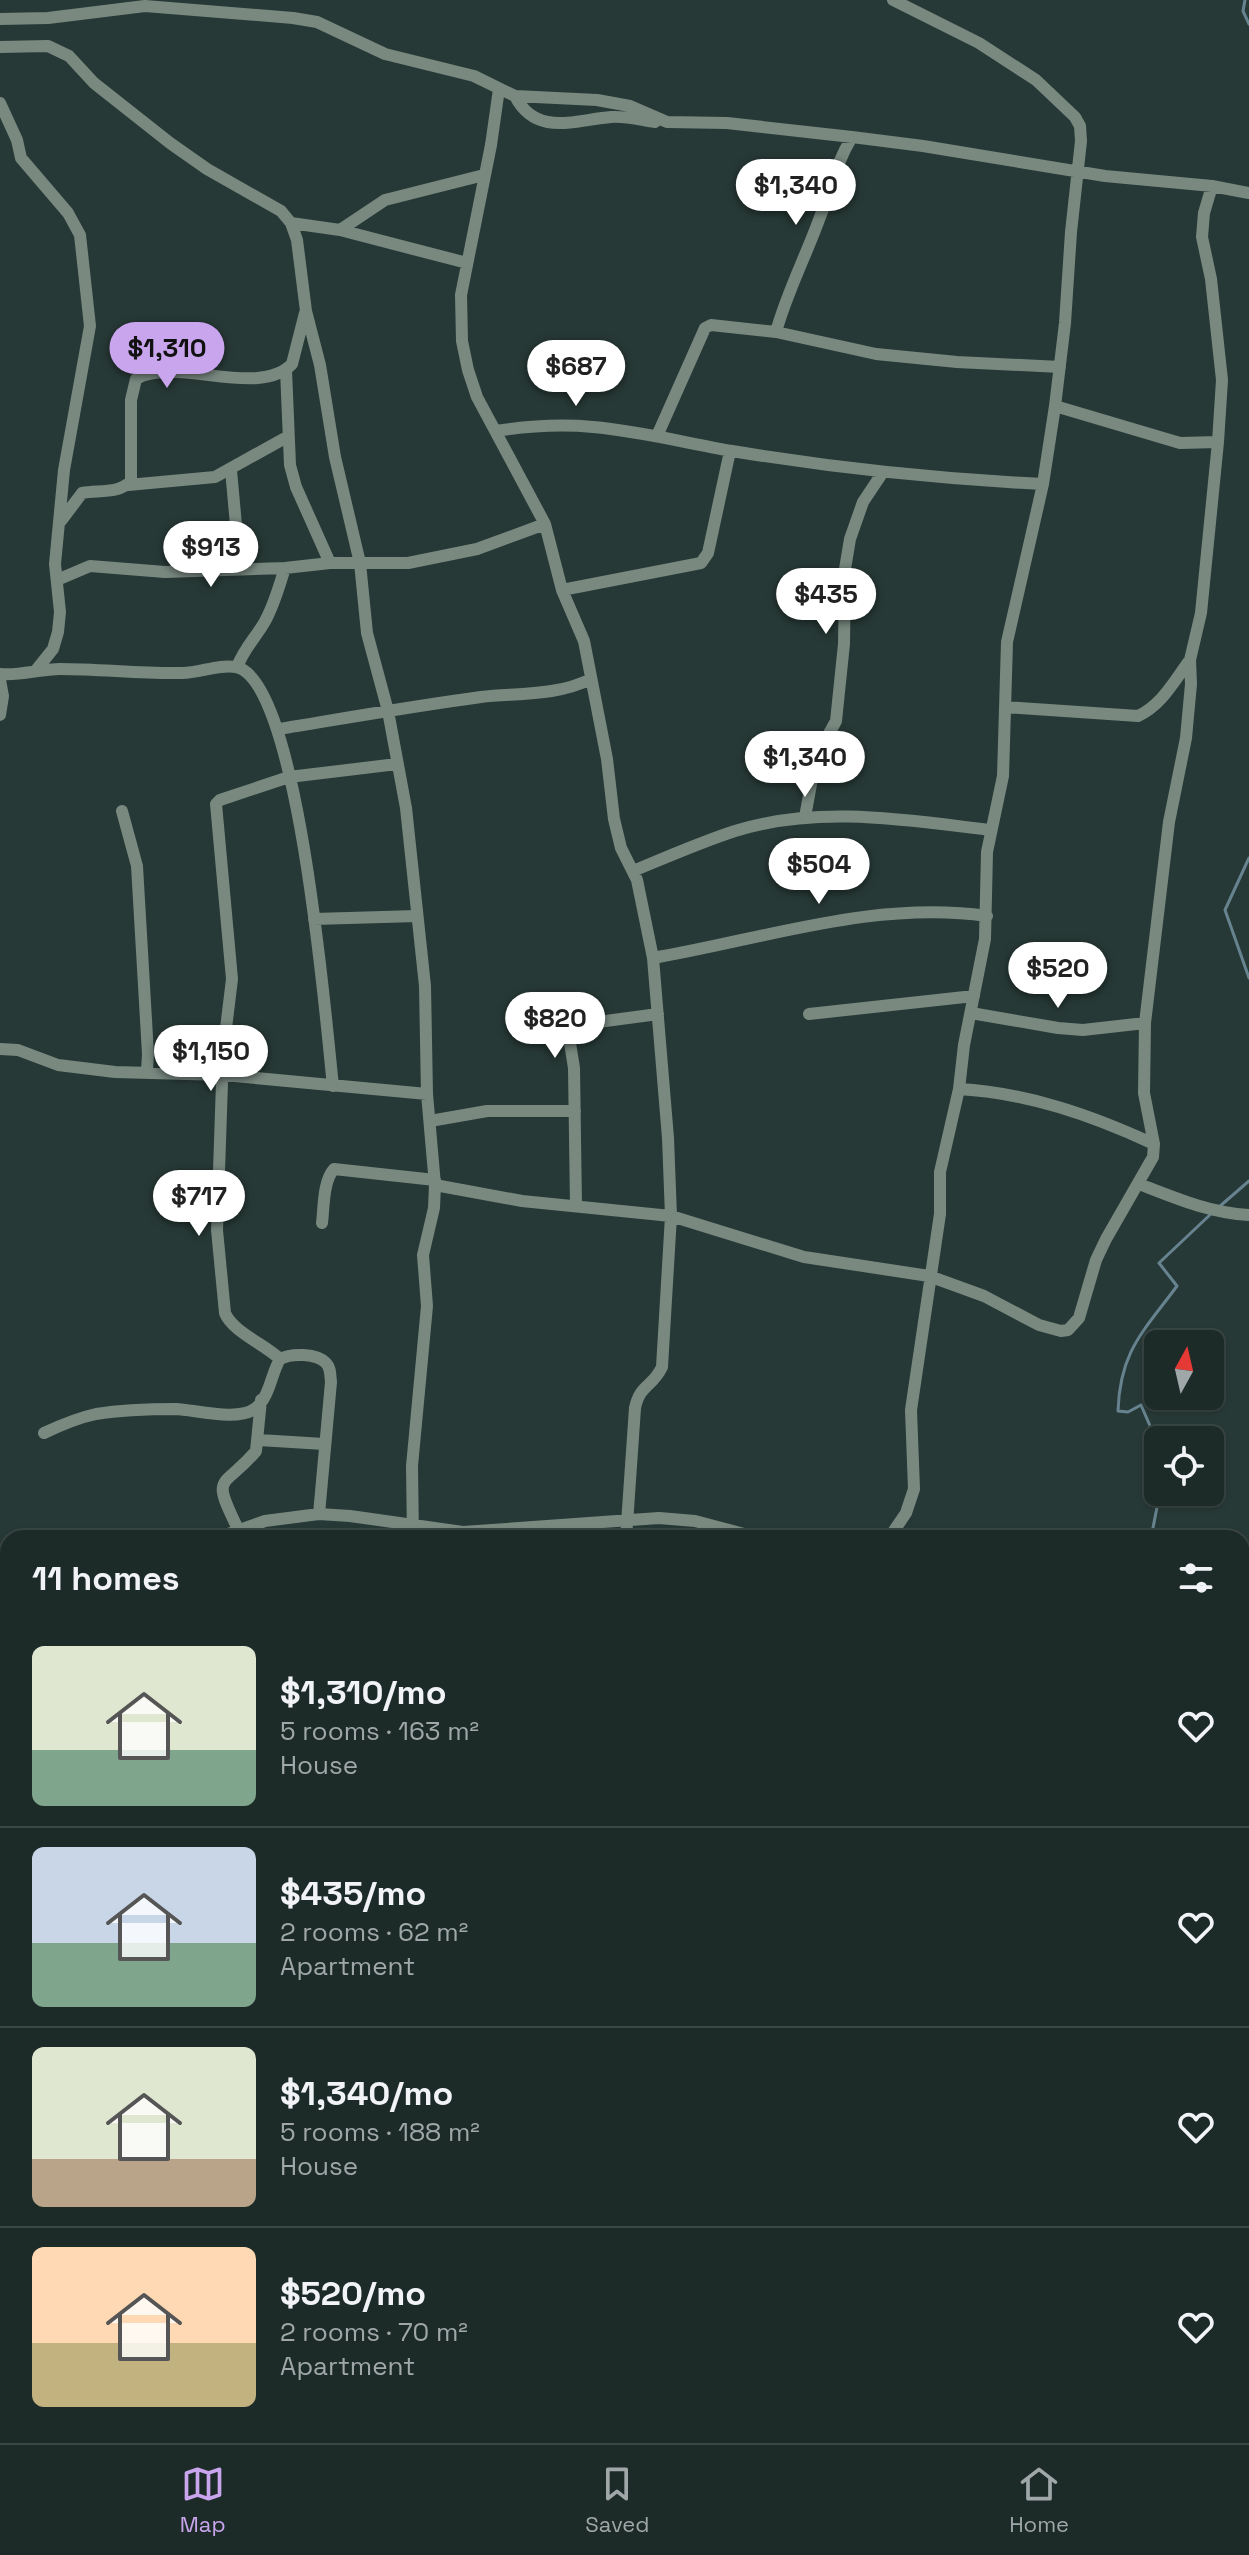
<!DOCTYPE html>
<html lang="en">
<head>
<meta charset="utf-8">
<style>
  :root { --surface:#1d2b28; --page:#2a3734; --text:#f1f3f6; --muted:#a0a7a8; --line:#3b4745; --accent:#c9a5ee }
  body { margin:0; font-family:"Space Grotesk",sans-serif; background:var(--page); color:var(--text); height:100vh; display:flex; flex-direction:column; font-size:30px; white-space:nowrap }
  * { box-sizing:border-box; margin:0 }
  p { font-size:26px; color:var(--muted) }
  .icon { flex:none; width:44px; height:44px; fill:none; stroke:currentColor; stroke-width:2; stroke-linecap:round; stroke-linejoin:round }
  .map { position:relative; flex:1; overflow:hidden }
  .side { position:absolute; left:0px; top:1530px; width:1250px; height:914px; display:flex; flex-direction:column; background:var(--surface); border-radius:24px 24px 0 0; box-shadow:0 2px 6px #0004,0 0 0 2px var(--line) }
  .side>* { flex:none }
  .needle { width:52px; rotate:8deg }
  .buttons { position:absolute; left:1144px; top:1330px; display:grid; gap:16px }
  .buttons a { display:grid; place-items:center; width:80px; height:80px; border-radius:12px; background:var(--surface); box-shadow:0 2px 6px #0004,0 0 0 2px var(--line); font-size:40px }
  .price { position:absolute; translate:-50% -68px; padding:0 18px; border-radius:28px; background:#fff; color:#222; font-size:26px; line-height:52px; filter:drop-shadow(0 2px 4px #0008) }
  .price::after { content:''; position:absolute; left:50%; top:48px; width:24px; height:18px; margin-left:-12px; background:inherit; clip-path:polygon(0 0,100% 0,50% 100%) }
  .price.on { background:var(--accent); color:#111 }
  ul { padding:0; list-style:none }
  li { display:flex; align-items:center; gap:24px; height:200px; padding:0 32px }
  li+li { border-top:2px solid var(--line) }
  li span { display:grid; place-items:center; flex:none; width:224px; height:160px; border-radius:12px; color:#555 }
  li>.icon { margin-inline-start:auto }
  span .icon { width:96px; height:96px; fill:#fffc; stroke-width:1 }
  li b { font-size:34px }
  h2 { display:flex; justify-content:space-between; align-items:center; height:96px; padding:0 32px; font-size:34px }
  .dock { display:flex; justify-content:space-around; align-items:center; height:112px; border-top:2px solid var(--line); background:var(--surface); font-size:22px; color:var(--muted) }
  .dock a { display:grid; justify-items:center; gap:4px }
  .dock .on { color:var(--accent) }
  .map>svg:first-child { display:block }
</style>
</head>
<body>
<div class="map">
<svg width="1249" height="2443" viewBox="0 0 1249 2443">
  <rect width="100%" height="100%" fill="#273936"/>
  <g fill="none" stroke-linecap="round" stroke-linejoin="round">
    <path stroke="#678390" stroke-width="3" d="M 1245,0 L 1243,11 L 1249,24
      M 1249,858 L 1225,910 L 1249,978
      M 1219,1207 L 1249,1181
      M 1158,1454 L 1154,1435 L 1141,1405 L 1128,1412 L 1118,1411 C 1120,1351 1143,1332 1177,1286 L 1159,1263 L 1213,1212
      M 1151,1538 L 1160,1492
      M 1242,2206 L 1249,2217
      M 1242,2388 L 1249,2376
      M 1223,2443 L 1224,2436"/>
    <path stroke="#798980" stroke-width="12" d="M 0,19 L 48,18 L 145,6 L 293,18 L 317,22 L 385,54 L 474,76 L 515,96 L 597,100 L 630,106 L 667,122 L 727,123 L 852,137 L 923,146 L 1105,176 L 1212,186 L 1249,193
      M 0,47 L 48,46 L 69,56 L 94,83 L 170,143 L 207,169 L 281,211 L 291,223 L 297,240 L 306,311 L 320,365 L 335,457 L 360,563 L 367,633 L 388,711 L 406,808 L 425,986 L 427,1094 L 435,1185 L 434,1208 L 423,1255 L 427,1306 L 412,1466 L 413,1538
      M 499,89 L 491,145 L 461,295 L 462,341 L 468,370 L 477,397 L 545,524 L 562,590 L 584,641 L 607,759 L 614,819 L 621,848 L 637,880 L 653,958 L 668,1138 L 671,1216 L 662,1367 C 652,1388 640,1384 635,1408 L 626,1538
      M 515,96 C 536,137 575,120 611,117 C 626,116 641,120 655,122
      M 0,103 L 17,140 L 21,158 L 68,213 L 80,235 L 90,326 L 64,470 L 55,564 L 60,612 L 58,632 L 53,649 L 37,669
      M 291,223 L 340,230 L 467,263
      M 340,230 L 385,200 L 484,175
      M 776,332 C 787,292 806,256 820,217 C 832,187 835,165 852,137
      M 286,370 L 290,465 L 296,487 L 330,563
      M 1055,406 L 1180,443 L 1218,442
      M 496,431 C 528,426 561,424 593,427 C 640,431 686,443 732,451 C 835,468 939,479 1043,484
      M 657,436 L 705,328 L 711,325 L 776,332 L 876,354 L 957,362 L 1060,367
      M 231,470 L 240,569
      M 128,485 L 215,477 L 287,437
      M 61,521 L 82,493 C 99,490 119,494 131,481 L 131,400 L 136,379 C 176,356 258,399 292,364 L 305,313
      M 57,580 L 90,566 L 165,572 L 285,568 L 330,563 L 408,563 L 477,549 L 545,524
      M 562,590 L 701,563 L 708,553 L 730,451
      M 237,667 C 245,647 254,640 264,623 C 274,606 279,586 285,568
      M 0,674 C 19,676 41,669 60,669 C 101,669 142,674 182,673 C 200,673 218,664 236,667 C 299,679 326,1024 333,1086
      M 0,680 L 3,696 L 0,715
      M 1006,707 L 1138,716 C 1162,705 1174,681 1190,660
      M 279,729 C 346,718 414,706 481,697 C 518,693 557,696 591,679
      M 122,811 L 137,866 L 148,1054 L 147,1071
      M 805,817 L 816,757 L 836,721 L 844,644 L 845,569 L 850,539 L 863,502 L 883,472
      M 633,871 C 667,857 701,842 735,831 C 818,805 906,820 990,830
      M 314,919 L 417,916
      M 653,958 C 764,939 874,900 987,916
      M 971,1013 L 1058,1028 L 1083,1030 L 1145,1023
      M 809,1014 L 974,996
      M 0,1049 L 18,1050 L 58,1065 L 115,1072 L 223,1075 L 427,1094
      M 959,1089 C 1028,1093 1091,1115 1154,1144
      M 430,1121 L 487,1111 L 575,1111
      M 1139,1184 C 1175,1198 1210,1213 1249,1215
      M 435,1185 L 522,1201 L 671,1216 L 804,1257 L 929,1276 L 984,1296 L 1039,1325 L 1061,1331 L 1068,1330 L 1079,1318 L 1096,1260 L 1106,1239 L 1153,1157 L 1154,1144 L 1144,1093 L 1145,1023 L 1169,822 L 1186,738 L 1191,684 L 1190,660 L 1201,613 L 1218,442 L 1222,380 L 1211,279 L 1202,237 L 1204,213 L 1212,186
      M 576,1206 L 574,1068 L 569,1037 L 575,1028 L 583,1024 L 658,1014
      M 322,1223 C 324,1207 323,1181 334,1169 L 435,1180
      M 280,1359 C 264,1344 232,1331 225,1313 L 217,1230 L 223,1053 L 232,979 L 216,804 L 220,800 L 289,777 L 397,764
      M 44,1433 C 61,1425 77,1418 96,1414 C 121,1410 151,1409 176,1409 C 196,1410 239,1422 256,1408 C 270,1396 271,1374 280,1359 C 291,1353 317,1353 326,1363 C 331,1368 330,1375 331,1382 L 319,1514
      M 259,1440 L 324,1444
      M 238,1529 C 210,1472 223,1490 256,1451 L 261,1400
      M 217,1538 L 265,1521 L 319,1514 L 350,1516 L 463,1532 L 659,1518 L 695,1521 L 759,1538
      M 889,1538 L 906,1513 L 914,1489 L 911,1410 L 940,1214 L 940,1172 L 959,1089 L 964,1045 L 985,939 L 987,852 L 1003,776 L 1007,642 L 1043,484 L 1055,406 L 1065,323 L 1071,232 L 1081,141 L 1080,126 L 1075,117 L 1036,80 L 979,43 L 893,0
      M 0,1598 L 8,1595
      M 0,1871 L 8,1863
      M 1242,1933 L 1249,1941
      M 0,2156 L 8,2157
      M 0,2307 L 8,2310
      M 376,2436 L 395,2443
      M 766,2436 L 773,2439
      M 1097,2436 L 1100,2443
      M 955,2443 L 955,2436"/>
  </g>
</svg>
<div class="buttons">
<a><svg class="needle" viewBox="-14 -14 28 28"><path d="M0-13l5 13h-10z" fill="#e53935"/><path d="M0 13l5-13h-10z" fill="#a0a7a8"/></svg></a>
<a><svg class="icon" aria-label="locate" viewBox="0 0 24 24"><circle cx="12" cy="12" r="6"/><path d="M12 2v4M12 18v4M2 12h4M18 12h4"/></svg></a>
</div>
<b class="price" style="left:796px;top:227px">$1,340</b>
<b class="price on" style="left:167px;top:390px">$1,310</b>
<b class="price" style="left:576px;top:408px">$687</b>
<b class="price" style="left:211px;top:589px">$913</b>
<b class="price" style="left:826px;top:636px">$435</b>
<b class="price" style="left:805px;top:799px">$1,340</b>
<b class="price" style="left:819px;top:906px">$504</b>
<b class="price" style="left:1058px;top:1010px">$520</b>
<b class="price" style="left:555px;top:1060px">$820</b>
<b class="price" style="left:211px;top:1093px">$1,150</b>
<b class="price" style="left:199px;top:1238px">$717</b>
<section class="side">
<h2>11 homes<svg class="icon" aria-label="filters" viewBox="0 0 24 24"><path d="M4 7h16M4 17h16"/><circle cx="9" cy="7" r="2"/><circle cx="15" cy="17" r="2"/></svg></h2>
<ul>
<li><span style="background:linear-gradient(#dfe7d0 65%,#7fa58c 0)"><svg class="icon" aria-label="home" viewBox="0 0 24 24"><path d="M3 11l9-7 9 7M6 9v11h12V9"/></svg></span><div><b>$1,310/mo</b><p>5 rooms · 163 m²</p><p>House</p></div><svg class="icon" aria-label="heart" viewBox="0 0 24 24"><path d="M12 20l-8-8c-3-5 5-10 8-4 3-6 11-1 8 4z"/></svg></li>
<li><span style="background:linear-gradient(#c9d6e8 60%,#7fa58c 0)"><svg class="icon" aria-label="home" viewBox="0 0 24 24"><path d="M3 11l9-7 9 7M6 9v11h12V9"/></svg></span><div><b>$435/mo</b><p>2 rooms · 62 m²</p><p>Apartment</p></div><svg class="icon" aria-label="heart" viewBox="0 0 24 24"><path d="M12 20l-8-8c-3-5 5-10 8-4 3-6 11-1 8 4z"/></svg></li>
<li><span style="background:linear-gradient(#dfe7d0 70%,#b9a48a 0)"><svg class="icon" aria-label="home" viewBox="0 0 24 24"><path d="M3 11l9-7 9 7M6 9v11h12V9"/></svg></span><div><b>$1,340/mo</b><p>5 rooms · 188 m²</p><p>House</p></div><svg class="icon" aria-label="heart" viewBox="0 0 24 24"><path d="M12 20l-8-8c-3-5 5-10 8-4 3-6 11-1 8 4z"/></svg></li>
<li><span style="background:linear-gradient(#ffd9b3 60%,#c2b280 0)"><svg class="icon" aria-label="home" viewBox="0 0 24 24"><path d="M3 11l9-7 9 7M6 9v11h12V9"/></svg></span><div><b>$520/mo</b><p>2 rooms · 70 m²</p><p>Apartment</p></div><svg class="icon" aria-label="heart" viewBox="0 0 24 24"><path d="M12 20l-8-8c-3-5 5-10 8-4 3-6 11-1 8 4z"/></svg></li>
</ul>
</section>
</div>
<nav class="dock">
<a class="on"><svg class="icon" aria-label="map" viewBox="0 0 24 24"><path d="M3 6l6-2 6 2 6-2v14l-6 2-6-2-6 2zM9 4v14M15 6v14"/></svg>Map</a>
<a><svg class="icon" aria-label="saved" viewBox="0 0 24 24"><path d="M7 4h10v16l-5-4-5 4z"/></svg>Saved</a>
<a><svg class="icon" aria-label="home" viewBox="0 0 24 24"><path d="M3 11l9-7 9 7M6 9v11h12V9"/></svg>Home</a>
</nav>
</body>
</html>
